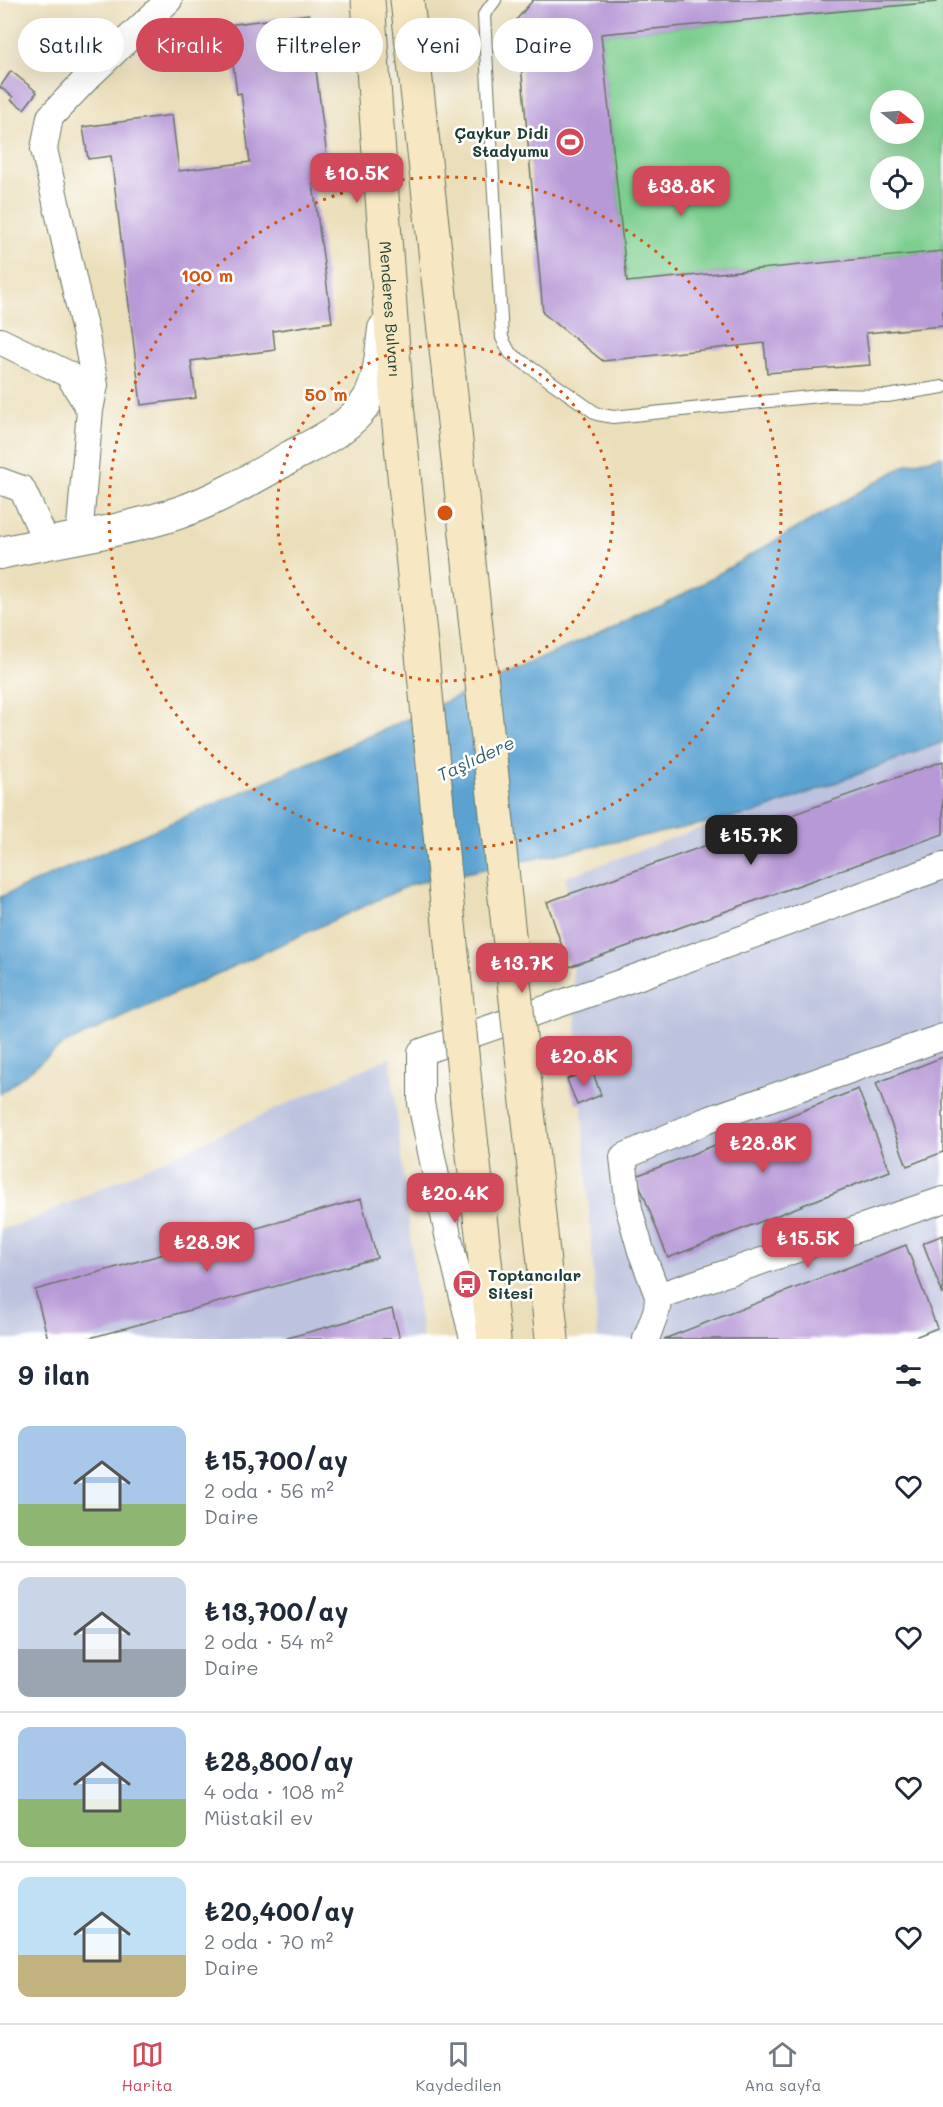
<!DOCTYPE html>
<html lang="tr">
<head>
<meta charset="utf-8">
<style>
  :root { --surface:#fff; --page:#f2f2f3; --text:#1f2937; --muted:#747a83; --line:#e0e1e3; --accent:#d1495b }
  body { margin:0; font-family:Mali,sans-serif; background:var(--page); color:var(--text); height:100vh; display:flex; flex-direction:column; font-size:22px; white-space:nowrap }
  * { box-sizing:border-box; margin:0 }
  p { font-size:20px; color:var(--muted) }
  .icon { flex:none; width:33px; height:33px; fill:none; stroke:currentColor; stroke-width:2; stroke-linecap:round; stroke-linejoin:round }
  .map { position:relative; height:1339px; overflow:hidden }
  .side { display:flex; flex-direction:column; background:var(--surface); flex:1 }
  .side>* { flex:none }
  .top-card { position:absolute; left:18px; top:18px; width:600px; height:54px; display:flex; gap:12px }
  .needle { width:39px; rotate:107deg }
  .fabs { position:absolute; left:870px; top:90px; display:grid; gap:12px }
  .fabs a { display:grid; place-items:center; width:54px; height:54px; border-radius:50%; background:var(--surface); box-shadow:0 6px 24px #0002; font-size:30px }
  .price { position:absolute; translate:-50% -51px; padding:0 14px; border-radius:12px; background:var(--accent); color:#fff; font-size:20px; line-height:39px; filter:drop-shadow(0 2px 3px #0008) }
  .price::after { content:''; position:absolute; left:50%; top:36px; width:18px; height:14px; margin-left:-9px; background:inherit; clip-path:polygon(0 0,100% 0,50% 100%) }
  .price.active { background:#222; color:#fff }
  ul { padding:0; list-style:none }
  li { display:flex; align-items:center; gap:18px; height:150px; padding:0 18px }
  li+li { border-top:2px solid var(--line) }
  li span { display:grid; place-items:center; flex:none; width:168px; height:120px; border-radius:12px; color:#555 }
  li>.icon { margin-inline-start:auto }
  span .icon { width:72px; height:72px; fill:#fffc; stroke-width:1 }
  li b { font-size:26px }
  h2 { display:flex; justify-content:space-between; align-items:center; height:72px; padding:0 18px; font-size:26px }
  .chip { padding:0 21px; border-radius:27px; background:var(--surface); box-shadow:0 6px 24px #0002; font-size:21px; line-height:54px }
  .chip.active { background:var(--accent); color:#fff }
  .dock { display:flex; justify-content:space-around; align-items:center; height:84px; border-top:2px solid var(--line); background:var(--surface); font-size:16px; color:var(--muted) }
  .dock a { display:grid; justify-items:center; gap:3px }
  .dock .active { color:var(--accent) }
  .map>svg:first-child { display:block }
</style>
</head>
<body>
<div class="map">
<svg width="943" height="1339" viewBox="0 0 943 1339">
  <rect width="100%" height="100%" fill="#fff"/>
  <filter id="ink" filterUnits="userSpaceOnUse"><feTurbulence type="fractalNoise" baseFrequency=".0167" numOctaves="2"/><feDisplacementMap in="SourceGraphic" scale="12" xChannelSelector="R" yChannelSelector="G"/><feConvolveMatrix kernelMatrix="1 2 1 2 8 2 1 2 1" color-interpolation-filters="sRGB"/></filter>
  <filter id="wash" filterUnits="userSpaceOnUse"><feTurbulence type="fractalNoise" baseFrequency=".008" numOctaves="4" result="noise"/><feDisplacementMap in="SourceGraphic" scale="24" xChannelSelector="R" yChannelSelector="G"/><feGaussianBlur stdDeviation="1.35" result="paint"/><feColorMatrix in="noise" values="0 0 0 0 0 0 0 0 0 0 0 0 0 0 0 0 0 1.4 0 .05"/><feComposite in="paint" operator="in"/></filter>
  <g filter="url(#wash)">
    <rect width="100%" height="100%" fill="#ebdeba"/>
    <path fill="#bdc3de" d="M 943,740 L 943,1339 L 598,1339 L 566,877 Z
      M 390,1057 L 422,1339 L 0,1339 L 0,1229 L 25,1223 Z"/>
    <path fill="#7dce8f" stroke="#4e8662" stroke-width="1.5" fill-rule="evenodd" d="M 943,1 L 943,251 L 627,282 L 601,34 ZM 880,100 L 914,100 L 914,134 L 880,134 ZM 880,166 L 914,166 L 914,200 L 880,200 Z"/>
    <path fill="#5ba2d1" stroke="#3d7082" stroke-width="1.5" d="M 943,456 L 943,742 L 755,813 L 412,884 L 63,1045 L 0,1094 L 0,897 L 354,743 L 682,595 L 907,464 Z"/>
    <g id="blocks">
      <path fill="#b899d7" d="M 533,0 L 935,0 L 936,2 L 601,34 L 627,282 L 943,251 L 943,326 L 866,333 L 870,365 L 767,373 L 764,343 L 603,361 L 543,313 L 517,19 Z
        M 309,14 L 330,181 L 313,184 L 332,322 L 273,331 L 275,350 L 191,361 L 196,398 L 141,405 L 111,156 L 88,159 L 83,127 L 172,115 L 179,171 L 250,162 L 241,93 L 237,94 L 228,25 Z
        M 11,71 L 37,92 L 24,109 L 11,100 L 13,97 L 0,87 Z
        M 943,761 L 943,834 L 569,967 L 547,902 Z
        M 943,1057 L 943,1152 L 907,1166 L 876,1083 Z
        M 592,1070 L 601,1095 L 577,1105 L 567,1079 Z
        M 858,1089 L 890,1171 L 668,1258 L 636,1176 Z
        M 361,1199 L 377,1258 L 86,1339 L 48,1339 L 35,1290 Z
        M 943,1235 L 943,1295 L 923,1243 Z
        M 906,1245 L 937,1328 L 910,1339 L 664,1339 Z
        M 392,1309 L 400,1339 L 287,1339 L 287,1338 Z"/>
    </g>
  </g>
  <g filter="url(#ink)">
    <use href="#blocks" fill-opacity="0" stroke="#667563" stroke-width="1.5"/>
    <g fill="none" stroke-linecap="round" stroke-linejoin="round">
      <g stroke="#667563" stroke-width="14">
        <path id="service" d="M 495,0 L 484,15 L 502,338 L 510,353 L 597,414 L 613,417 L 829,395 L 887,396 L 943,387"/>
      </g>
      <g stroke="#667563" stroke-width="28">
        <path id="minor" d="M 0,341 L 68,374 L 90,410
          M 0,481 L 22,489 L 47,543
          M 79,538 L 90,410 L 95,385 L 86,336 L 44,149 L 50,117 L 89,76 L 169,0
          M 658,1296 L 943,1200
          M 473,1339 L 448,1235 L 421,1103 L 421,1052 L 637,977 L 943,866
          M 646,1339 L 657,1309 L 658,1296 L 641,1251 L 629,1209 L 623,1157 L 705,1121 L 943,1037"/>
      </g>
      <g stroke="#667563" stroke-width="34">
        <path id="tertiary" d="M 0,553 C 59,540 120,532 178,513 C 218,499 255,477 292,456 C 320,441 350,428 368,400 C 380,380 381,352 384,329"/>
      </g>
      <g stroke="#667563" stroke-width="35">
        <g id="secondary">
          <path id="s1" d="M 368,0 L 397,405"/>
          <path d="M 407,0 L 449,376"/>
          <path d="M 467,1103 L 494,1339"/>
          <path d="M 535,1177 L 552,1339"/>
        </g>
      </g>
      <use href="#service" stroke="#fff" stroke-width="12"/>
      <use href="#minor" stroke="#fff" stroke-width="26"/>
      <use href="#tertiary" stroke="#fff" stroke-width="32"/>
      <use href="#secondary" stroke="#f7e8c3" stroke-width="33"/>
      <g stroke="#667563" stroke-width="35" stroke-linecap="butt">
        <path id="secondary-bridge" d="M 449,376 L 535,1177
          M 397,405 L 467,1103"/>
      </g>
      <use href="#secondary-bridge" stroke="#f7e8c3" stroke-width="33"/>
    </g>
  </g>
  <g fill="none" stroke="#d45610" stroke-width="3" stroke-dasharray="3 6">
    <circle cx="445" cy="513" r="168"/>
    <circle cx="445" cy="513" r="336"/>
  </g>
  <defs>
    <g id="stadium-disc" transform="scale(1.5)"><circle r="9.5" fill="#d1495b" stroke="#fff"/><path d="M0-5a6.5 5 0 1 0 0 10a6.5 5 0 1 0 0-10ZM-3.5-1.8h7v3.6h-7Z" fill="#fff"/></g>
    <g id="bus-disc" transform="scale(1.5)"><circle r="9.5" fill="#d1495b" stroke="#fff"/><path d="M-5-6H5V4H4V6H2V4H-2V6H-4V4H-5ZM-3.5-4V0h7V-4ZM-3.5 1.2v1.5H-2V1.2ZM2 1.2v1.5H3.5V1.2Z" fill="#fff"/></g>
  </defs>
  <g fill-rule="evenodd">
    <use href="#stadium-disc" x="570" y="142"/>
    <use href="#bus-disc" x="467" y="1284"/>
  </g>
  <g text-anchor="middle" stroke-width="5" stroke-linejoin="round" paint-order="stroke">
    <g font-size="16" font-weight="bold" fill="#1f3d34" stroke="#fff" text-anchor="end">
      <text x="549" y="139">Çaykur Didi<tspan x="549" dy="18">Stadyumu</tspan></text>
      <text x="488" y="1281" text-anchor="start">Toptancılar<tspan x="488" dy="18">Sitesi</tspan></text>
    </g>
    <g font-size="16" fill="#1f3d34" stroke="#fff">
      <text dy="6" stroke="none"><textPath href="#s1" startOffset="310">Menderes Bulvarı</textPath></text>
    </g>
    <g font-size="18" font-style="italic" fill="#34606b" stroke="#fff">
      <text transform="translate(476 759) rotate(-25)" y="6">Taşlıdere</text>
    </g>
  </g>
  <circle cx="445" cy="513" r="9" fill="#d45610" stroke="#fff" stroke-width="3"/>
  <g font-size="18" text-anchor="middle" font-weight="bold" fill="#d45610" stroke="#fff" stroke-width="5" stroke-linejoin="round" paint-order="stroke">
    <text x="207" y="282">100 m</text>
    <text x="326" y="401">50 m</text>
  </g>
</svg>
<div class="fabs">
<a><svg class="needle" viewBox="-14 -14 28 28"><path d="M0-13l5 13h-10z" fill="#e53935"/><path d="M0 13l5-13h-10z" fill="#747a83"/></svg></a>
<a><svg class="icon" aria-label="locate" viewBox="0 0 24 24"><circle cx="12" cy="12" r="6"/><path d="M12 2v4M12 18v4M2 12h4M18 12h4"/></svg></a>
</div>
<b class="price" style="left:357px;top:204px">₺10.5K</b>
<b class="price" style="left:681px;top:217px">₺38.8K</b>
<b class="price active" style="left:751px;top:866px">₺15.7K</b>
<b class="price" style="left:522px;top:994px">₺13.7K</b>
<b class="price" style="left:584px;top:1087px">₺20.8K</b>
<b class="price" style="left:763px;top:1174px">₺28.8K</b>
<b class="price" style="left:455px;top:1224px">₺20.4K</b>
<b class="price" style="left:808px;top:1269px">₺15.5K</b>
<b class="price" style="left:207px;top:1273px">₺28.9K</b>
<div class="top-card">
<a class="chip">Satılık</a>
<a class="chip active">Kiralık</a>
<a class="chip">Filtreler</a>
<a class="chip">Yeni</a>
<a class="chip">Daire</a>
</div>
</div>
<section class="side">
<h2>9 ilan<svg class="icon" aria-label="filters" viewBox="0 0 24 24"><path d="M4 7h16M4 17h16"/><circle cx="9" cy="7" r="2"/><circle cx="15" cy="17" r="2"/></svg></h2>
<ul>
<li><span style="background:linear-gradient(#a9c7e8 65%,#8fb573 0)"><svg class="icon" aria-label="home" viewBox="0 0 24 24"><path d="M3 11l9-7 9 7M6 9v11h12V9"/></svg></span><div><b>₺15,700/ay</b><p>2 oda · 56 m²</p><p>Daire</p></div><svg class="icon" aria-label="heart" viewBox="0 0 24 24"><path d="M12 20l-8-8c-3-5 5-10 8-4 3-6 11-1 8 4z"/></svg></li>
<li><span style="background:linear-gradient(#c9d6e8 60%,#9aa5b1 0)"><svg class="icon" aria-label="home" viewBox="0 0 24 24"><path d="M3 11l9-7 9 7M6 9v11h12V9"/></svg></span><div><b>₺13,700/ay</b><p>2 oda · 54 m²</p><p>Daire</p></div><svg class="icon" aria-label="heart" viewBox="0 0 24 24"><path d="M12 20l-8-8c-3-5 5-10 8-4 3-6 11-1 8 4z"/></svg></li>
<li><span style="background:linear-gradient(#a9c7e8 60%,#8fb573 0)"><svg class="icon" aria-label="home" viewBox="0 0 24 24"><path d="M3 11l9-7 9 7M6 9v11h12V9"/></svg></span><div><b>₺28,800/ay</b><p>4 oda · 108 m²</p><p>Müstakil ev</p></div><svg class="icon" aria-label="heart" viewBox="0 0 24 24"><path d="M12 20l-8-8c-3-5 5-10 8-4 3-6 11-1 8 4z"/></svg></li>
<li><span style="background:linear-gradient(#bfe0f5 65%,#c2b280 0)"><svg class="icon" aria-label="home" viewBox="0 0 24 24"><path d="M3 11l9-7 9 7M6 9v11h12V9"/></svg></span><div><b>₺20,400/ay</b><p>2 oda · 70 m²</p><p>Daire</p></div><svg class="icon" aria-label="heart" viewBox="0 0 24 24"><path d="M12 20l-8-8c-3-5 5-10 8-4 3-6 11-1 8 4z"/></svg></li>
</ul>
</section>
<nav class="dock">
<a class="active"><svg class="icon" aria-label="map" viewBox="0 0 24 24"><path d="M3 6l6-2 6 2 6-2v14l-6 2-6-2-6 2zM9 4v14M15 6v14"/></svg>Harita</a>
<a><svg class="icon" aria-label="saved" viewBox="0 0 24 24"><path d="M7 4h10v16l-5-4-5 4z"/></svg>Kaydedilen</a>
<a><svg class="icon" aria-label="home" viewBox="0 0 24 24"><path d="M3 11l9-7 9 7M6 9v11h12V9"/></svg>Ana sayfa</a>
</nav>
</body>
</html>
